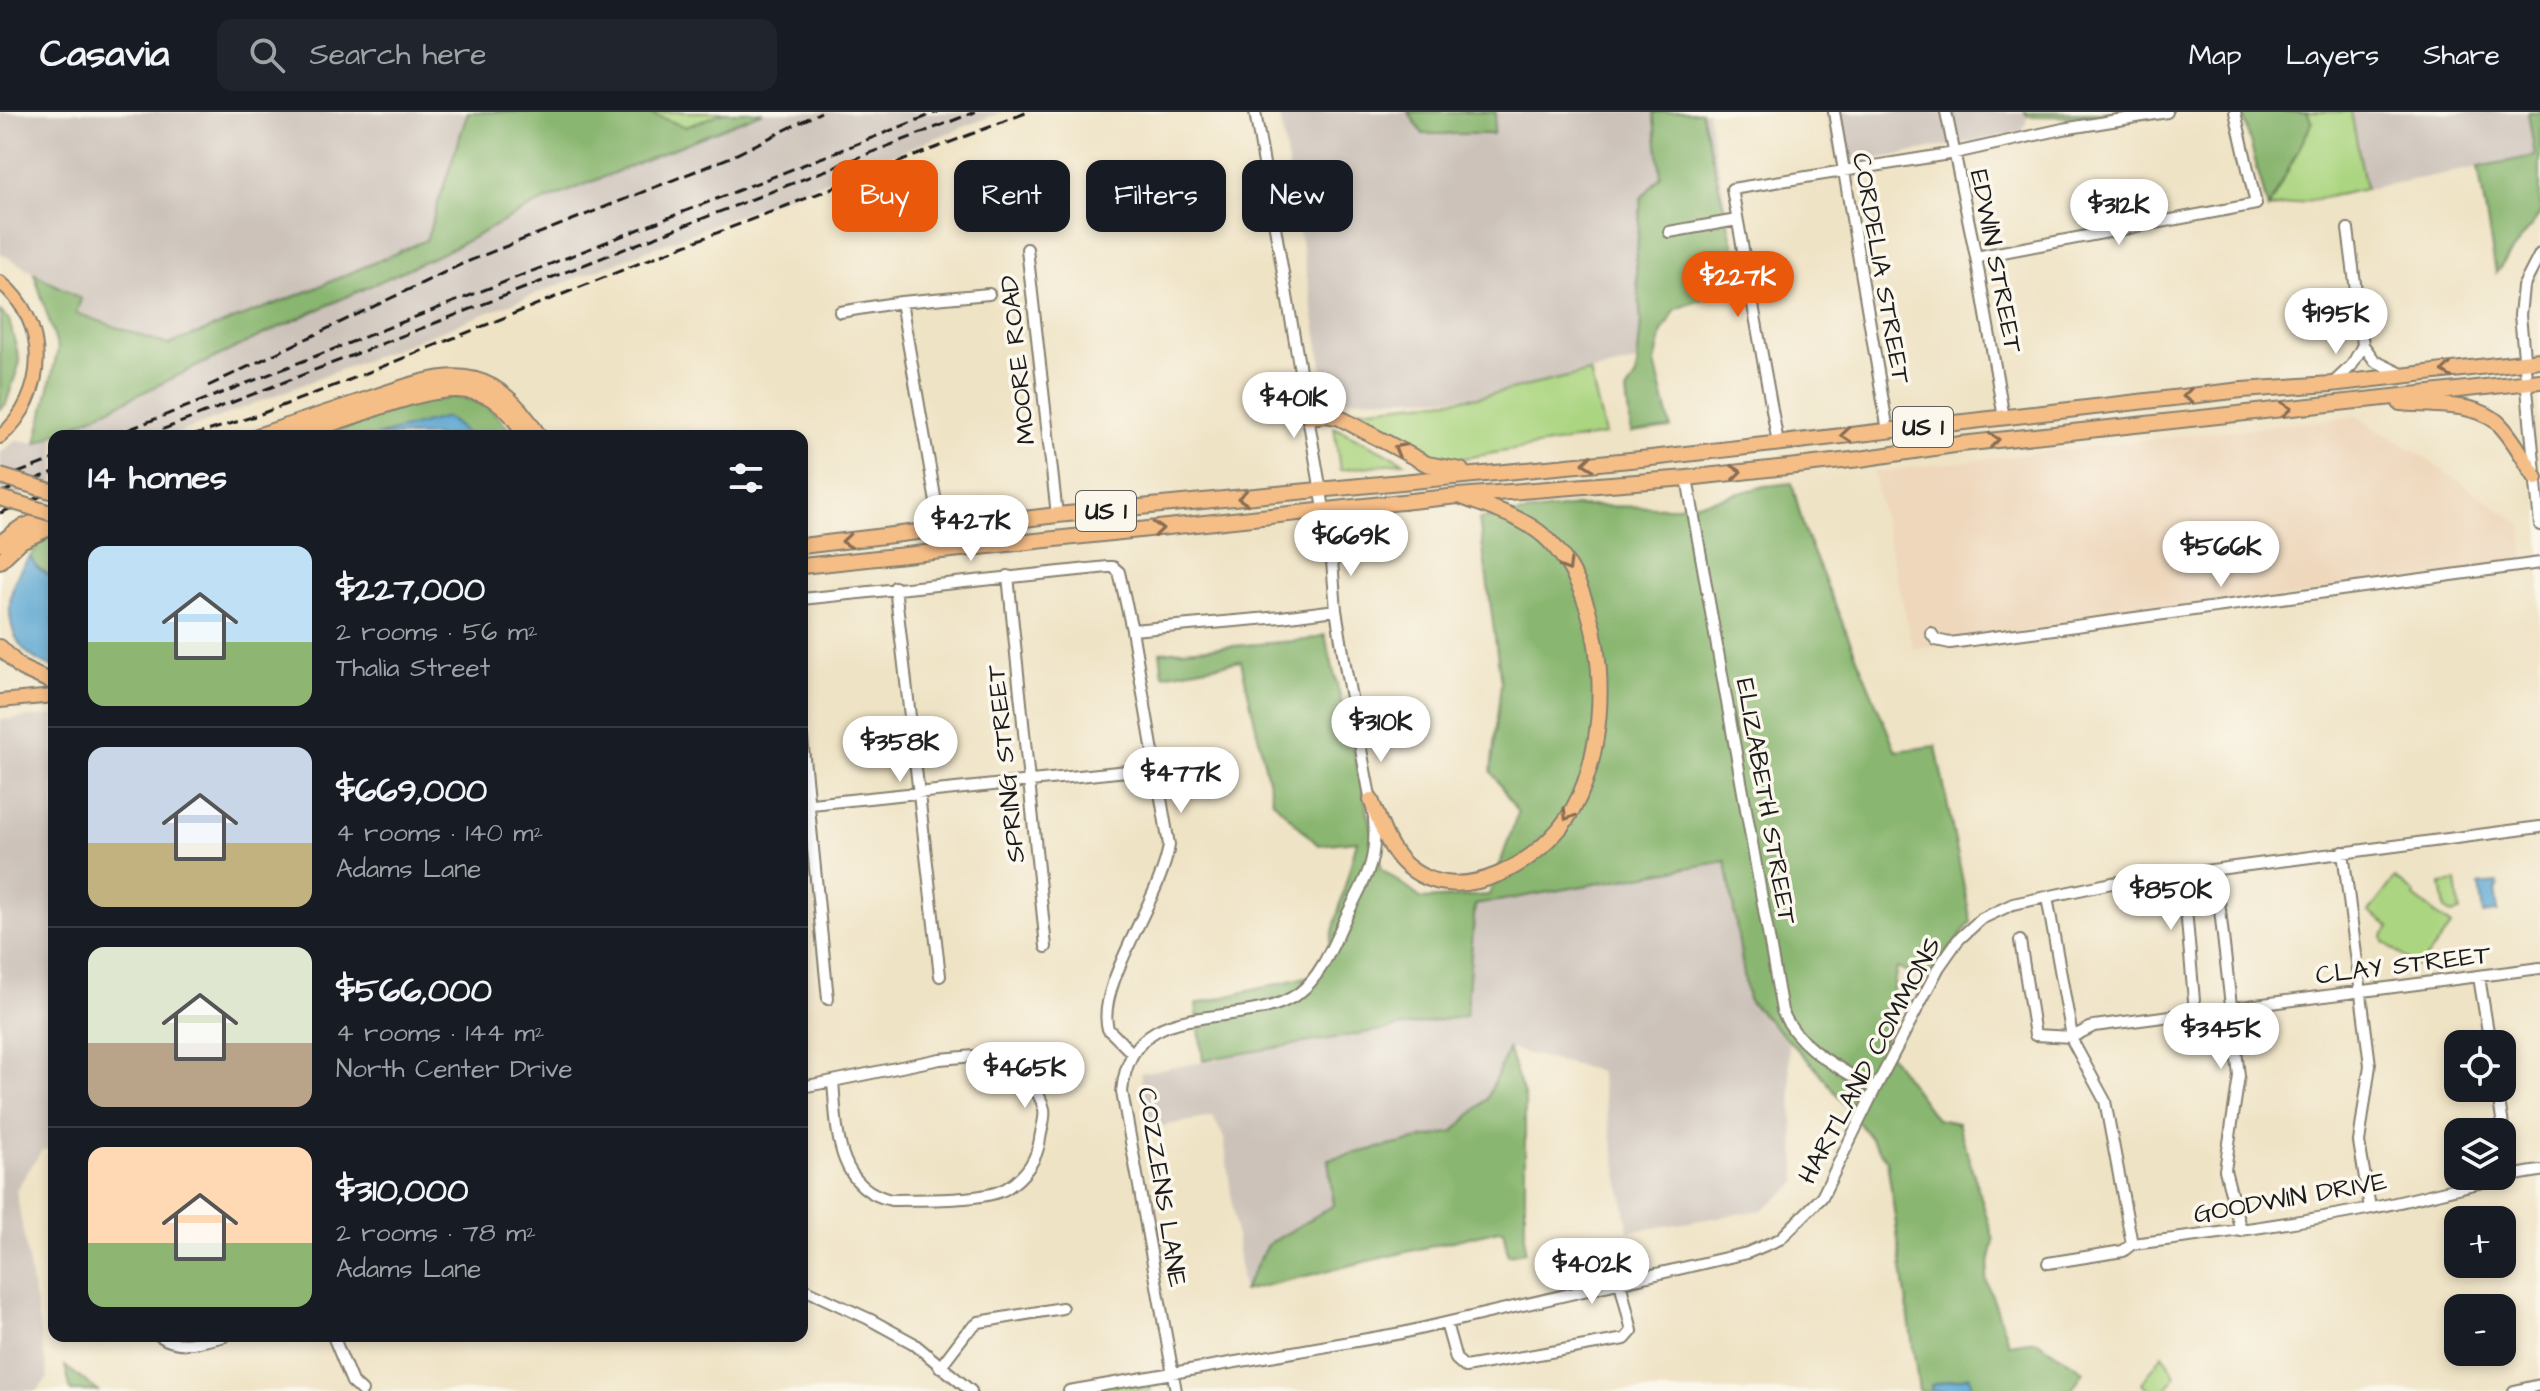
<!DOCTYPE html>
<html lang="en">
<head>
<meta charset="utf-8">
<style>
  :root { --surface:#171b24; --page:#20242c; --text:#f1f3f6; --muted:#9ea1a6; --line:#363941; --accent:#ea580c }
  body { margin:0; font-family:"Architects Daughter",sans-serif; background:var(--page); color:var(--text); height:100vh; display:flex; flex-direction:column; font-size:30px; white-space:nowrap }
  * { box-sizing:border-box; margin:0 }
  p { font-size:26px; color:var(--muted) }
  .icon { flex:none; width:44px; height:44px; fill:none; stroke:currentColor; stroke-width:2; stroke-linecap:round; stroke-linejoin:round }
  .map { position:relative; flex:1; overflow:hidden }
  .drawer { position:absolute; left:48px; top:318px; width:760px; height:912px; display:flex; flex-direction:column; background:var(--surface); border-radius:16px; box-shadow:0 4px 12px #0003 }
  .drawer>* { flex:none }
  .top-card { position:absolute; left:832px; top:48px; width:760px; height:72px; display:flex; gap:16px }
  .controls { position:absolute; left:2444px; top:918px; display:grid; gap:16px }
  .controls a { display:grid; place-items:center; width:72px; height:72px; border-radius:16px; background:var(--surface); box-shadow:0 4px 12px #0003; font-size:40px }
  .price { position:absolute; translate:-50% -68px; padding:0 18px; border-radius:28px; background:#fff; color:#222; font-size:26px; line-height:52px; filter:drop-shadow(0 2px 4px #0008) }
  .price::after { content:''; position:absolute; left:50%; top:48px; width:24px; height:18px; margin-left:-12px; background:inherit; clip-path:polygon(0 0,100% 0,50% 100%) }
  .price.selected { background:var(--accent); color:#fff }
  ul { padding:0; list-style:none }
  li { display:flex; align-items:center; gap:24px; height:200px; padding:0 40px }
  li+li { border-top:2px solid var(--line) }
  li span { display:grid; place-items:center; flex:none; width:224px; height:160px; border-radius:16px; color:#555 }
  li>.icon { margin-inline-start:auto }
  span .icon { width:96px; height:96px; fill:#fffc; stroke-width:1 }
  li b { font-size:34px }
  h2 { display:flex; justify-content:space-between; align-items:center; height:96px; padding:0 40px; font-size:34px }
  .pill { padding:0 28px; border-radius:16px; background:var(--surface); box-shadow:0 4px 12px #0003; font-size:28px; line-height:72px }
  .pill.selected { background:var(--accent); color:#fff }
  header { display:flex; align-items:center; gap:48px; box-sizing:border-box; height:112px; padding:0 40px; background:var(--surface); border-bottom:2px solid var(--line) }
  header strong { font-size:38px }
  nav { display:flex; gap:44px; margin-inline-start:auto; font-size:28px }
  .search { width:560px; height:72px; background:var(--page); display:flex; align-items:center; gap:20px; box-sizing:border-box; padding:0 28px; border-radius:16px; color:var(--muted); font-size:30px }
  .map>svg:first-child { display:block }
</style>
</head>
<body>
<header>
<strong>Casavia</strong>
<div class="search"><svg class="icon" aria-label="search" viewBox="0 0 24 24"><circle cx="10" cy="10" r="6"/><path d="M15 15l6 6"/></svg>Search here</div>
<nav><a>Map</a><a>Layers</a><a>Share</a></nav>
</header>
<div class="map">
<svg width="2540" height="1279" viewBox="0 0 2540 1279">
  <rect width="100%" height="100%" fill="#fbf7ec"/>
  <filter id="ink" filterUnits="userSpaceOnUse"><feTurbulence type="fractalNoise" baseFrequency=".0125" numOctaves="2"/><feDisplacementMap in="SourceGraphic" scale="16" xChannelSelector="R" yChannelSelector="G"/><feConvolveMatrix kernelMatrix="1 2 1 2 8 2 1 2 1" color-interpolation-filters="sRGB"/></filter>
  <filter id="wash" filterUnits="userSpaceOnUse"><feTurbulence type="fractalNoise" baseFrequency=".006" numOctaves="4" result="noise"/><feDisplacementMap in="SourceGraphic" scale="32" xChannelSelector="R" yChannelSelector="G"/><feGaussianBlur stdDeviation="1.8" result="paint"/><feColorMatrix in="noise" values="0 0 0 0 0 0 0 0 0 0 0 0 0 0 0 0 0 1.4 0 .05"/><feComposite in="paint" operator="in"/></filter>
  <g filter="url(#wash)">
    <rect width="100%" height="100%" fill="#efe3c5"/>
    <path fill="#eed7bb" d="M 2356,304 L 2410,336 L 2522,412 L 2525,453 L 1913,536 L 1873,360 Z"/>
    <path fill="#ccc2b9" d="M 0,0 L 468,0 L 426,128 L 311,178 L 168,233 L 76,201 L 80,187 L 0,141 Z
      M 763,0 L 1002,0 L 171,324 L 54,324 L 54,370 L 0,391 L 0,341 L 17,328 L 36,332 L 256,226 L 451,137 L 535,93 Z
      M 1279,0 L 1408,0 L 1423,22 L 1493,22 L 1496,0 L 1709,0 L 1707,1 L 1739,158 L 1727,174 L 1650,191 L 1640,249 L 1479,285 L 1328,287 Z
      M 1826,0 L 2025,0 L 2028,4 L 2022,20 L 1838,54 Z
      M 2351,0 L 2528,0 L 2535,44 L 2366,77 Z
      M 54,603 L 54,1036 L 42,1038 L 16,1078 L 48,1266 L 37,1279 L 0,1279 L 0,608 Z
      M 1726,749 L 1748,888 L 1788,931 L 1797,1071 L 1762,1098 L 1629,1120 L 1599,959 L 1508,937 L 1487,987 L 1453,1020 L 1329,1047 L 1334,1093 L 1267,1133 L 1243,1179 L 1224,1026 L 1213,1005 L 1150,1016 L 1140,961 L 1466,904 L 1475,793 Z"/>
    <path fill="#acd581" stroke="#64784e" stroke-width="2" d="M 646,0 L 725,0 L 686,15 Z
      M 2307,0 L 2351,0 L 2366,77 L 2268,97 L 2312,11 Z
      M 1590,260 L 1605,323 L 1440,350 L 1350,298 L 1479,285 Z
      M 1334,315 L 1404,350 L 1340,358 Z
      M 2395,766 L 2415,782 L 2414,785 L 2451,814 L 2420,854 L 2416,854 L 2384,830 L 2383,824 L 2390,815 L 2369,800 Z
      M 2456,770 L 2460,800 L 2451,802 L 2445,797 L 2441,772 Z
      M 2163,1242 L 2175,1264 L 2165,1279 L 2152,1279 L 2142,1271 Z
      M 1149,1264 L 1151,1279 L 1058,1279 Z"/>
    <path fill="#89b66f" stroke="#526946" stroke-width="2" d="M 468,0 L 646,0 L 686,15 L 725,0 L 763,0 L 535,93 L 451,137 L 256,226 L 36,332 L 58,237 L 34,161 L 81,187 L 76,201 L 168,233 L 311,178 L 426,128 Z
      M 1408,0 L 1496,0 L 1493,22 L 1423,22 Z
      M 1653,0 L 1701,0 L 1737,148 L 1715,183 L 1676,197 L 1662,220 L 1655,251 L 1671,316 L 1631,321 L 1626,280 L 1636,264 L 1641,209 L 1636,153 L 1641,86 L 1661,64 Z
      M 2025,0 L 2155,0 L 2149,5 L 2028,4 Z
      M 2242,0 L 2307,0 L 2312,11 L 2268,97 Z
      M 2528,0 L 2540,0 L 2540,102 L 2496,161 L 2478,55 L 2535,44 Z
      M 0,199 L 9,208 L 20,250 L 6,292 L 0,297 Z
      M 450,285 C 485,286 494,299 516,324 L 326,324 L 403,295 Z
      M 1792,371 L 1805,421 L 1896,639 L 1936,634 L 1971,810 L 1928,866 L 1897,856 L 1883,934 L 1936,1007 L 1958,1011 L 1994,1128 L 1986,1167 L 2009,1232 L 2036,1228 L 2084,1259 L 2071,1279 L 1919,1279 L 1887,1048 L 1817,957 L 1748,888 L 1726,749 L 1475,793 L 1466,904 L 1203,948 L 1196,892 L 1322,861 L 1357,729 L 1318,733 L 1273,689 L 1241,549 L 1163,563 L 1160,540 L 1306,528 L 1325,523 L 1382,757 L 1422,787 L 1489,783 L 1518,701 L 1491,659 L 1501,571 L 1479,407 L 1577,394 L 1671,395 L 1710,389 L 1765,374 Z
      M 44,425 L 54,427 L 54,467 L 37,455 L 30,445 Z
      M 1508,937 L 1525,986 L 1525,1140 L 1508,1143 L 1503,1117 L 1243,1179 L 1267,1133 L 1334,1093 L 1328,1047 L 1453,1020 L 1487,987 Z
      M 65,1254 L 98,1279 L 71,1279 Z"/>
    <path fill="#59a5d1" stroke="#3a6076" stroke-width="2" d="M 446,305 L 469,324 L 376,324 Z
      M 30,445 L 37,455 L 54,467 L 54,555 C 0,542 0,476 30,445 Z
      M 2497,771 L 2498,776 L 2495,777 L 2498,800 L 2483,802 L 2479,773 Z
      M 1970,1264 L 1972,1279 L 1932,1279 L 1931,1273 Z"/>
  </g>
  <g filter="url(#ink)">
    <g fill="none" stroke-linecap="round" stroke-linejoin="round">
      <g stroke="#868070" stroke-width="14">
        <path id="minor" d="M 1834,0 L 1888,319
          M 1946,0 L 1976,145 L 2004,306
          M 2348,117 L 2363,233 L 2375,249 L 2404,263
          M 1669,120 L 1737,108
          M 1027,137 L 1057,403
          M 2540,142 L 2523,175 L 2520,203 L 2540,413
          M 1976,145 L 2256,92 L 2235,0
          M 901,190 L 941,419
          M 840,200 L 901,190 L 989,182
          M 2332,272 L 2352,253 L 2363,233
          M 1778,331 L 1732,77 L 1955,41 L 2063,17 L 2167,0
          M 1687,366 L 1782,899 C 1800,939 1839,955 1875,977
          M 1008,464 L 1046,835
          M 895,475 L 940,864
          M 802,487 L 1108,455 L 1113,455 L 1119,460 L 1132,518 L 1169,733 C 1162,785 1095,874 1108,917 L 1133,942
          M 1132,518 L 1281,505 L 1336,498
          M 1931,521 L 1936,528 L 1950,531 L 2540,451
          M 802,626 L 828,887
          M 802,693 L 1156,656
          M 2343,740 L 2370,953 L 2359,1030 L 2370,1096
          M 2047,785 L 2073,930 L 2105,989 L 2132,1132
          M 2219,789 L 2239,964 L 2225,1058 L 2241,1119
          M 2020,829 L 2035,923 L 2072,925 L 2094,914 L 2540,856
          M 2479,865 L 2490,932
          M 2195,900 L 2186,797 L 2219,793
          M 975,944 C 1003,949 1036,965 1044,997 C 1046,1005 1041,1018 1040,1027 C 1037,1048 1024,1065 1007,1076 C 985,1090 919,1087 891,1088 C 835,1075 837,1016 833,969 L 940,947 Z
          M 802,975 L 833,969
          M 2497,976 L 2511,1063
          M 2048,1151 L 2123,1139 L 2132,1132 C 2211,1123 2289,1112 2367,1097 C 2425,1086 2482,1067 2540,1059
          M 802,1176 L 869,1207 L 913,1231 L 971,1279
          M 1446,1211 L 1456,1247 L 1465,1255 L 1625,1227 L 1632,1219 L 1620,1170
          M 160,1224 C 180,1238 203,1229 225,1224
          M 333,1224 L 352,1270 L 362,1279
          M 940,1255 L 966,1221 L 979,1210 L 1062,1196
          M 1069,1279 L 1402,1221 L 1747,1141 L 1780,1127 L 1822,1085 L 1875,977 L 1939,855 L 1958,828 L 1981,807 L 2013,792 L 2112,771 L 2540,715
          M 1176,1279 L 1122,980 C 1131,876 1241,923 1299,881 C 1323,863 1334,829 1347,803 C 1367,763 1377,752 1374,705 L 1346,559 L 1336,498 L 1331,437 L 1255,0
          M 2514,1279 L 2540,1273"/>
      </g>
      <g stroke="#868070" stroke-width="16">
        <path id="major" d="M 0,170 C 50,210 48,284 0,325
          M 0,589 L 54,584"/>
      </g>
      <g stroke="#868070" stroke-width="18">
        <path id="highway" d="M 2400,291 C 2431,294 2479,289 2501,314 C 2515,329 2525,349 2536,366
          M 1308,305 L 1326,303 L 1340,306 L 1427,352 L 1461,358
          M 257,324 C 294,312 331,299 368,287 C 446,260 489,245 539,324
          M 294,324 C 322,315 350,306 377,296 C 432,278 493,257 524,324
          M 0,431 L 20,416 L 54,402
          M 802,434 L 1057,403 L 1651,346 L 2242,278 L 2331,272 L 2540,248
          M 0,449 L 21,429 L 54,414
          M 802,454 L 1458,384 L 1687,366 L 1860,347 L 1961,332 L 2540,269
          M 0,535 L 21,556 L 54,571
          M 1371,688 C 1380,710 1387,735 1405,752 C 1459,801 1544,749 1573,697 C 1614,623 1610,483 1544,424 C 1521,404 1490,396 1462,385"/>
      </g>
      <use href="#minor" stroke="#fff" stroke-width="10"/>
      <use href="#major" stroke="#f6be87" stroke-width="12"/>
      <use href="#highway" stroke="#f6be87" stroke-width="14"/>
      <path stroke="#1c1c1c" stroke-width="3" stroke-dasharray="12 6" stroke-linecap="butt" d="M 208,274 L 464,151 L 731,45 L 821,0
        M 112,324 L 938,0
        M 146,324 L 975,0
        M 192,324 L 258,303 L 344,270 L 660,143 L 1028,0
        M 0,368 L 54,347
        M 0,381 L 54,360
        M 0,401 L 54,379"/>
      <g stroke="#868070" stroke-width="18" stroke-linecap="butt">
        <path id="highway-bridge" d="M 0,364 L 54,380
          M 0,386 L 54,402"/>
      </g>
      <use href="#highway-bridge" stroke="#f6be87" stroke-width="14"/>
    </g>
    <defs><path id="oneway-chevron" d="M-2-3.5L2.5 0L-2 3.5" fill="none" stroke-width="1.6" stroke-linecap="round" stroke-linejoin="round" transform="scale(2)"/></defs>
    <g stroke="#896d52">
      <use href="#oneway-chevron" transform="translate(2447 259) rotate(173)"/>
      <use href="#oneway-chevron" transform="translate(2188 284) rotate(173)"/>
      <use href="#oneway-chevron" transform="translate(2286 297) rotate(-6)"/>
      <use href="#oneway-chevron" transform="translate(1846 323) rotate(174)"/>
      <use href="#oneway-chevron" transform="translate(1994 328) rotate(-6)"/>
      <use href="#oneway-chevron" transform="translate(1399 337) rotate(-152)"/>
      <use href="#oneway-chevron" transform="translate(1588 351) rotate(174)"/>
      <use href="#oneway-chevron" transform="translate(1736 360) rotate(-6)"/>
      <use href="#oneway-chevron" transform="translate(1243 386) rotate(175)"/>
      <use href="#oneway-chevron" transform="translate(1158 417) rotate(-6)"/>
      <use href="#oneway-chevron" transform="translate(847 429) rotate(174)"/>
      <use href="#oneway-chevron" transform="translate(1567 454) rotate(59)"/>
      <use href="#oneway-chevron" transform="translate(1568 703) rotate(122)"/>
    </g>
  </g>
  <g text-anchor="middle" stroke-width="7" stroke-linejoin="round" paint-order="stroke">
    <g fill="#fbf7ec" stroke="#5f5e5a" stroke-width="2">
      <rect x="1893" y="295" width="60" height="40" rx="6"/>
      <rect x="1076" y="379" width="60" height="40" rx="6"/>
    </g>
    <g font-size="24" font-weight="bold" fill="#1c1c1c">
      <text x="1923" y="323">US 1</text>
      <text x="1106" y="407">US 1</text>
    </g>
    <g font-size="26" fill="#1c1c1c" stroke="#fbf7ec">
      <text transform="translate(1997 149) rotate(79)" y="9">EDWIN STREET</text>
      <text transform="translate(1882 156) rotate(80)" y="9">CORDELIA STREET</text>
      <text transform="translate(1017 248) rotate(-96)" y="9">MOORE ROAD</text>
      <text transform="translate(1005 652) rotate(-96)" y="9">SPRING STREET</text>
      <text transform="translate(1767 689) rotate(80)" y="9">ELIZABETH STREET</text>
      <text transform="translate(2403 852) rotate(-7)" y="9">CLAY STREET</text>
      <text transform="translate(1869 948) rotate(-62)" y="9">HARTLAND COMMONS</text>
      <text transform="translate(1163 1075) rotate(81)" y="9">COZZENS LANE</text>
      <text transform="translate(2290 1085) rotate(-10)" y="9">GOODWIN DRIVE</text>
    </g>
  </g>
</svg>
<div class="controls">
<a><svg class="icon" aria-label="locate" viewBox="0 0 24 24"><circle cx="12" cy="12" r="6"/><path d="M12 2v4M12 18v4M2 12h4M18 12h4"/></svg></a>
<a><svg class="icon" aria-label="layers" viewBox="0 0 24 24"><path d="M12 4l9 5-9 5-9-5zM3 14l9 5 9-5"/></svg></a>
<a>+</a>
<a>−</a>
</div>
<b class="price" style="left:2119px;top:135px">$312K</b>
<b class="price selected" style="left:1738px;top:207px">$227K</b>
<b class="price" style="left:2336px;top:244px">$195K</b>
<b class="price" style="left:1294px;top:328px">$401K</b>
<b class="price" style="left:971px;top:451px">$427K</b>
<b class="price" style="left:1351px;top:466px">$669K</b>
<b class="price" style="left:2221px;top:477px">$566K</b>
<b class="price" style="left:1381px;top:652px">$310K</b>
<b class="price" style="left:900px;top:672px">$358K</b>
<b class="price" style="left:1181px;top:703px">$477K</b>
<b class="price" style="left:2171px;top:820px">$850K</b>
<b class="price" style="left:2221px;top:959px">$345K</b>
<b class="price" style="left:1025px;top:998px">$465K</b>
<b class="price" style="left:1592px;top:1194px">$402K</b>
<div class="top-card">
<a class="pill selected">Buy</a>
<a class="pill">Rent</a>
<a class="pill">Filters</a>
<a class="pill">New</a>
</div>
<section class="drawer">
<h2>14 homes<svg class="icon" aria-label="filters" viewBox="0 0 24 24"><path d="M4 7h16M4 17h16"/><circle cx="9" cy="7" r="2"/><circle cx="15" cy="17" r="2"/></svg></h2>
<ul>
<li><span style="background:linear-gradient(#bfe0f5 60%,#8fb573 0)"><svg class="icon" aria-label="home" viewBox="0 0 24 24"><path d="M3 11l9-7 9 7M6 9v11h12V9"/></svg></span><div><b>$227,000</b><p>2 rooms · 56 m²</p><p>Thalia Street</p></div></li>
<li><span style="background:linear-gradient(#c9d6e8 60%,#c2b280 0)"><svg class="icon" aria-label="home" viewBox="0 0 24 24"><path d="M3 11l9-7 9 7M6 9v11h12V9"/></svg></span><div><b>$669,000</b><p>4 rooms · 140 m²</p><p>Adams Lane</p></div></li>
<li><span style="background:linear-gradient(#dfe7d0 60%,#b9a48a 0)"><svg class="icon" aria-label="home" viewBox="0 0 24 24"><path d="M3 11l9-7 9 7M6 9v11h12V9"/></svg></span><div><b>$566,000</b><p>4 rooms · 144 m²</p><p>North Center Drive</p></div></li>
<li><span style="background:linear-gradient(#ffd9b3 60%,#8fb573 0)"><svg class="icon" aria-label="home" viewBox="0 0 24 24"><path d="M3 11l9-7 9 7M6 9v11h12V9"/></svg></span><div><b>$310,000</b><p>2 rooms · 78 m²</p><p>Adams Lane</p></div></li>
</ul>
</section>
</div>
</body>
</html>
